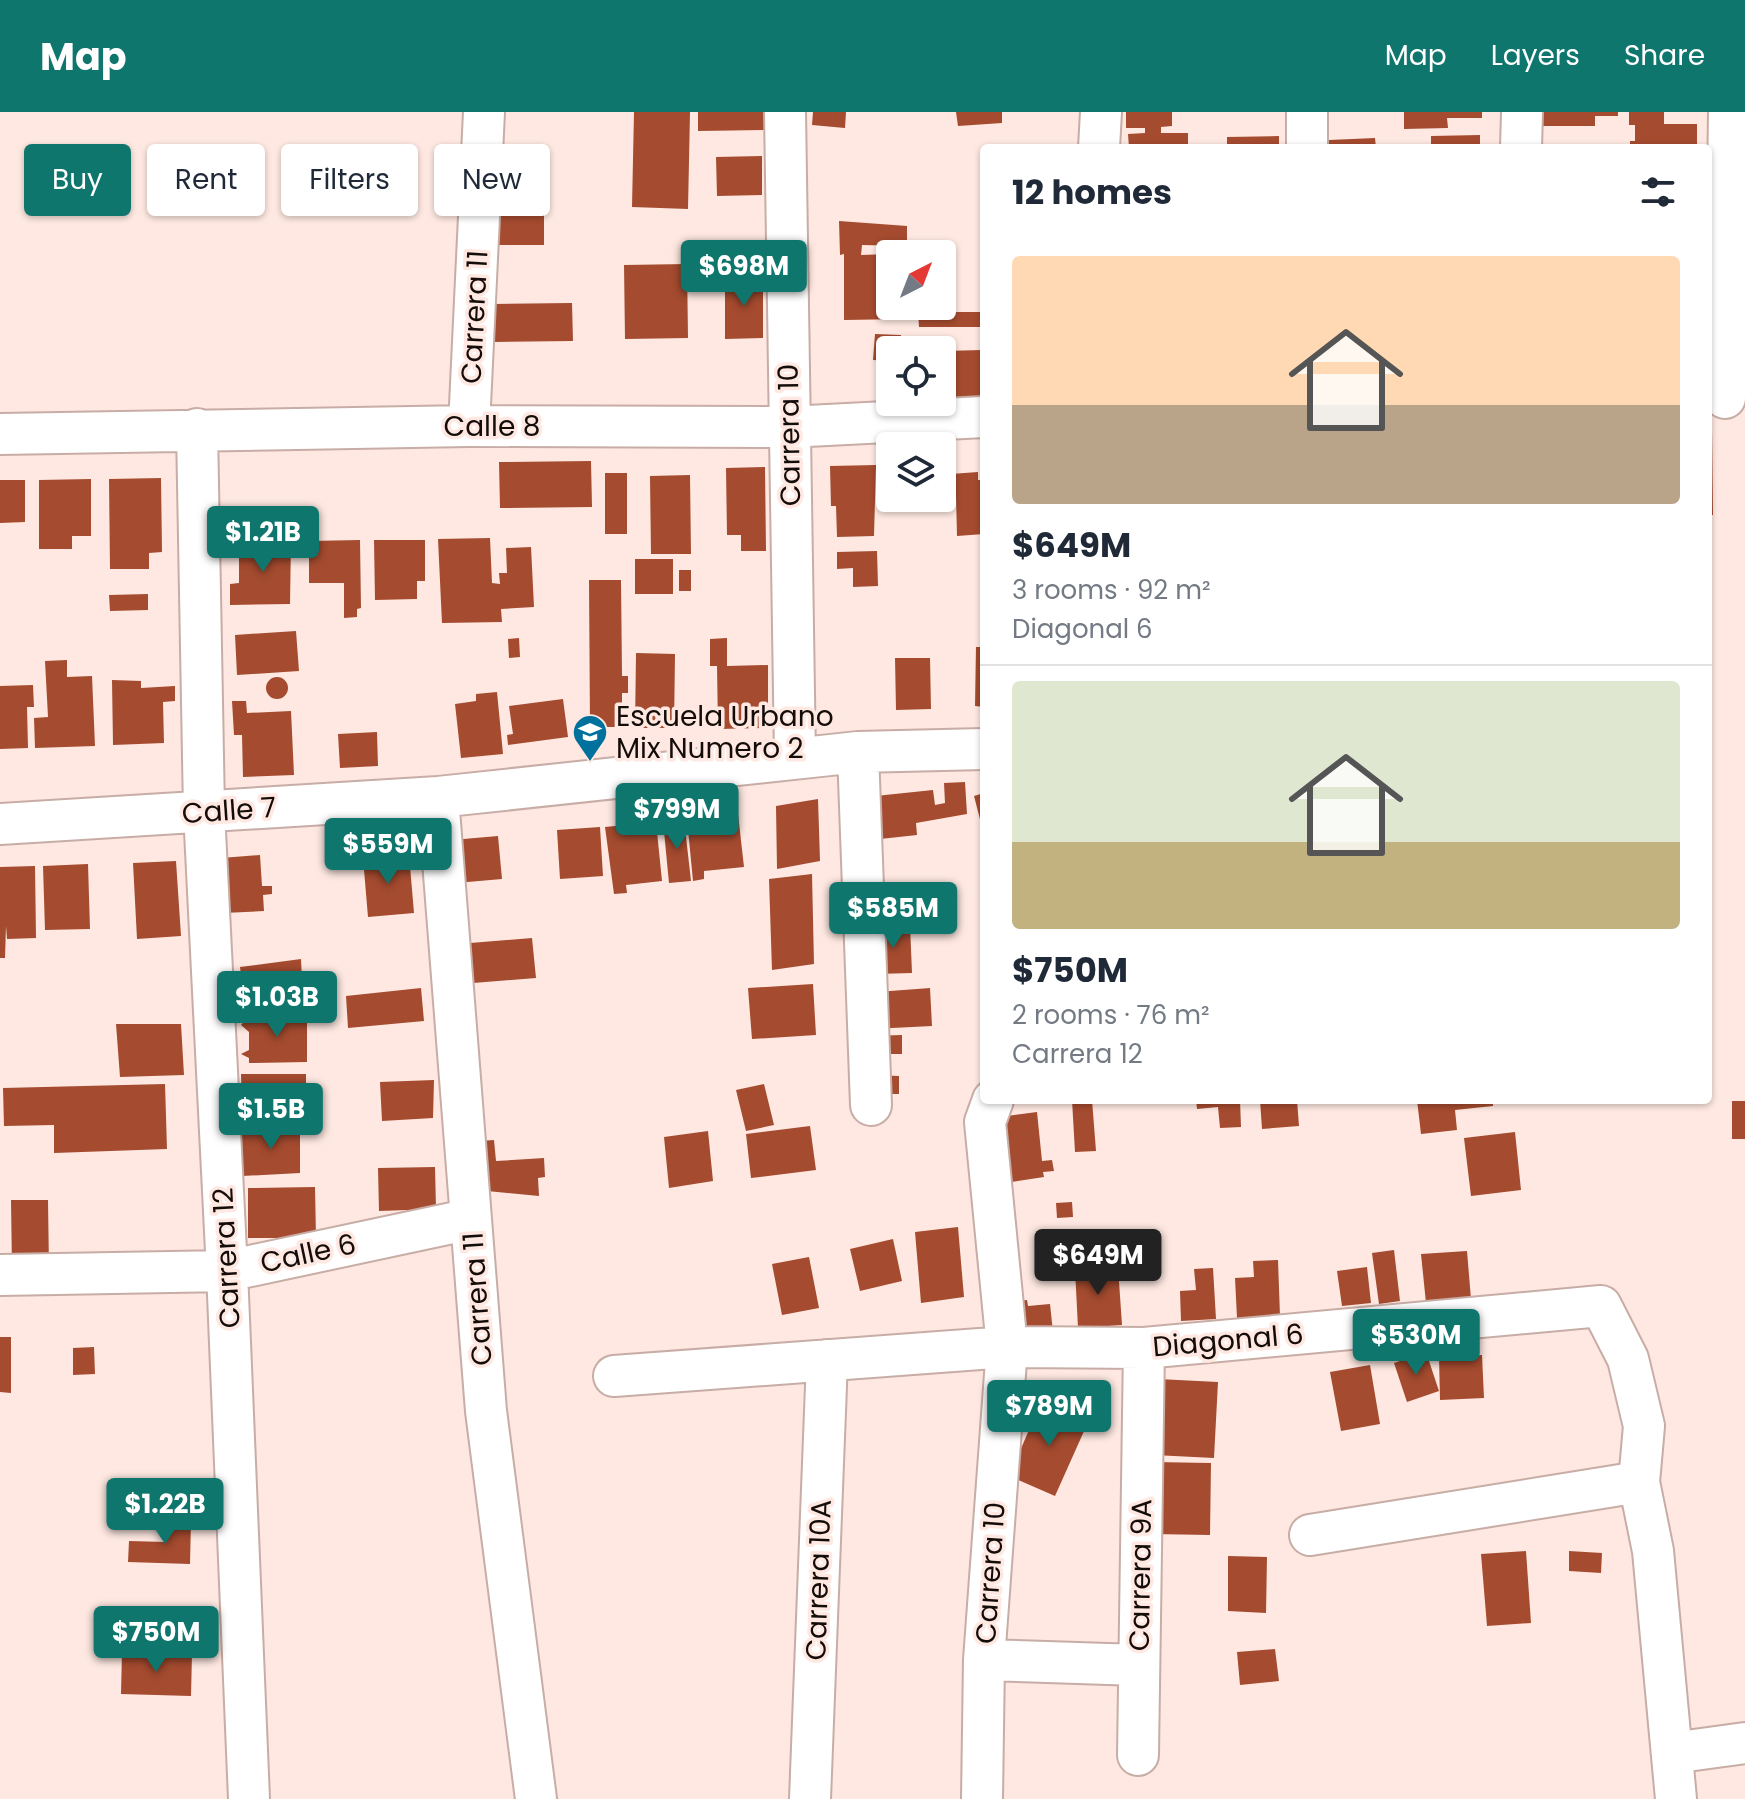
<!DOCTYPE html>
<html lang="en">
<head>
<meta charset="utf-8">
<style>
  :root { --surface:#fff; --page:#f6f6f7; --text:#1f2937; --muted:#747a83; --line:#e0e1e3; --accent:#0f766e }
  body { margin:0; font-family:Poppins,sans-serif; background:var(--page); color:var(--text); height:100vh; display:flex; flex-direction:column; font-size:30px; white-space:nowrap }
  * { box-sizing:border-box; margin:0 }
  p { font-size:26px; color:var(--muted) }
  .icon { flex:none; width:44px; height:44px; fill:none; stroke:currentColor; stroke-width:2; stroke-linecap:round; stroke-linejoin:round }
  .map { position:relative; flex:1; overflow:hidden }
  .sheet { position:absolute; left:980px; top:32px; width:732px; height:960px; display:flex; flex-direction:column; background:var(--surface); border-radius:8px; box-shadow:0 2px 6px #0004 }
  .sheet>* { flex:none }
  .top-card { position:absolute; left:24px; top:32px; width:760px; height:72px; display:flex; gap:16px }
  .needle { width:52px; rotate:42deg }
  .tools { position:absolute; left:876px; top:128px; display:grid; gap:16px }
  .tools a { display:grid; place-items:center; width:80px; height:80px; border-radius:8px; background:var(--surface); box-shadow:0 2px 6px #0004; font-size:40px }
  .price { position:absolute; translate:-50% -68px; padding:0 18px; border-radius:8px; background:var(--accent); color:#fff; font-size:26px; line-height:52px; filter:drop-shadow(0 2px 4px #0008) }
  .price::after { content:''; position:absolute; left:50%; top:48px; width:24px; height:18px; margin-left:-12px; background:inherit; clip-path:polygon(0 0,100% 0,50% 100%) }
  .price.active { background:#222; color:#fff }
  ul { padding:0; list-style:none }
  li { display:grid; align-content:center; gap:16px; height:424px; padding:0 32px }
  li+li { border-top:2px solid var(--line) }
  li span { display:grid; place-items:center; height:248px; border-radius:8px; color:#555 }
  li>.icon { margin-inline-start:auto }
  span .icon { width:144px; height:144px; fill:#fffc; stroke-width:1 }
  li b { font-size:34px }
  h2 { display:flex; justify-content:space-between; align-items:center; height:96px; padding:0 32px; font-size:34px }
  .pill { padding:0 28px; border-radius:8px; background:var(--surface); box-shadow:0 2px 6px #0004; font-size:28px; line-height:72px }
  .pill.active { background:var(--accent); color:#fff }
  header { display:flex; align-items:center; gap:48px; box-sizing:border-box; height:112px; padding:0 40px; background:var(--accent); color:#fff }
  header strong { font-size:38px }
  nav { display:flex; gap:44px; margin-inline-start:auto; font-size:28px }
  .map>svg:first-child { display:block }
</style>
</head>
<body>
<header>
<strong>Map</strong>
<nav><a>Map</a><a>Layers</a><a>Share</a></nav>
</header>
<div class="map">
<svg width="1745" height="1687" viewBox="0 0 1745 1687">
  <rect width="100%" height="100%" fill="#fee8e1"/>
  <path fill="#a54b2f" d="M 634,0 L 690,0 L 688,97 L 632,95 Z
    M 698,0 L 769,0 L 769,18 L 698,19 Z
    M 813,0 L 846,0 L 845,16 L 812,13 Z
    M 956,0 L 1002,0 L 1002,11 L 958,14 Z
    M 1126,0 L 1172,0 L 1172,14 L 1161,15 L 1161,21 L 1188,21 L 1188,36 L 1129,36 L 1128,22 L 1145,21 L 1145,16 L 1126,16 Z
    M 1404,0 L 1482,0 L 1482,6 L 1447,6 L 1448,16 L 1404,17 Z
    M 1543,0 L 1618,0 L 1618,4 L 1595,4 L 1595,14 L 1543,14 Z
    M 1629,0 L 1664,0 L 1664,12 L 1697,12 L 1697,36 L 1630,36 L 1630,29 L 1635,29 L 1635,13 L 1629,13 Z
    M 1480,23 L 1480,36 L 1431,36 L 1431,24 Z
    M 1279,24 L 1279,36 L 1227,36 L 1227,25 Z
    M 1375,26 L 1376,36 L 1329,36 L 1329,28 Z
    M 762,44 L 762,83 L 717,84 L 716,45 Z
    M 544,92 L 544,133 L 492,133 L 492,93 Z
    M 839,109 L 907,114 L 907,134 L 862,133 L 861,143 L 890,142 L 890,194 L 905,194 L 905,207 L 844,208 L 844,142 L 840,143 Z
    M732 151a11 11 0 1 1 22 0a11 11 0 1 1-22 0Z
    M 687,152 L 688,226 L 625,227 L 624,153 Z
    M 763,165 L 763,226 L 725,227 L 725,166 Z
    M 572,191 L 573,229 L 493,230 L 493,192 Z
    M 918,200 L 984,200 L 984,215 L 919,215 Z
    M 875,222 L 901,223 L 900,238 L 890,238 L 890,249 L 873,248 Z
    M 982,238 L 984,291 L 946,293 L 944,239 Z
    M 1708,317 L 1712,317 L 1713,403 L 1708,403 Z
    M 591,349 L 592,395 L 500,396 L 499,350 Z
    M 876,353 L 874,424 L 837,425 L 836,394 L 831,394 L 830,354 Z
    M 765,355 L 766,439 L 741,439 L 741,423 L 727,423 L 726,356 Z
    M 978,360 L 978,368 L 984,368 L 984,422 L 957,424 L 956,384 L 952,384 L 951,362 Z
    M 605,361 L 627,361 L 627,422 L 605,422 Z
    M 690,363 L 691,442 L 651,442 L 650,364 Z
    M 161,366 L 162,440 L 149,441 L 149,457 L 110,457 L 109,367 Z
    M 91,367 L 91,424 L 72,424 L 72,437 L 39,437 L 39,368 Z
    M 0,368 L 25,368 L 25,410 L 0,411 Z
    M 490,426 L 492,471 L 500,472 L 499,461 L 507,461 L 506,436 L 531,435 L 534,495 L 501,497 L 502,510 L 442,511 L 438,427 Z
    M 360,428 L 361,496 L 357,497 L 357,505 L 344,506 L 344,471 L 309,471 L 309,429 Z
    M 374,428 L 425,428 L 425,469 L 417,469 L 417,487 L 375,488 Z
    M 291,429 L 290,492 L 230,493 L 230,472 L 239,471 L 239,430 Z
    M 877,439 L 878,474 L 853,475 L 853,456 L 837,457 L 837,440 Z
    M 635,447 L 673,447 L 673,482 L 635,482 Z
    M 679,458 L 691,458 L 691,479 L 679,479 Z
    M 589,468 L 621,468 L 622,564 L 628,564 L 628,581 L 622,581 L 622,615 L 590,615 Z
    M 148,482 L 148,498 L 110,499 L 109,483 Z
    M 296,519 L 299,559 L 237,563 L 235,523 Z
    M 519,526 L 520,545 L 509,546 L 508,527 Z
    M 727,526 L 727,554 L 768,553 L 768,616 L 718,617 L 717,554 L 710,554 L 710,527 Z
    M 976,535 L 984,535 L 984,595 L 975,594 Z
    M 636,541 L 675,542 L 674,616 L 635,616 Z
    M 895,546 L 930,546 L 931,597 L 896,598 Z
    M 67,548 L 67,565 L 92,564 L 95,634 L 35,636 L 34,606 L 48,605 L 45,549 Z
    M266 576a11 11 0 1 1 22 0a11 11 0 1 1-22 0Z
    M 112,568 L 141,569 L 141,576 L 175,574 L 175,589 L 163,590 L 164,631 L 113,633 Z
    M 33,573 L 34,595 L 27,595 L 28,636 L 0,637 L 0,574 Z
    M 497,580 L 503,642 L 461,646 L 455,592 L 476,589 L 476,582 Z
    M 563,587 L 568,625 L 508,633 L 507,623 L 513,622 L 509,594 Z
    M 232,589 L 246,589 L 247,601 L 291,599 L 294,663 L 243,665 L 242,623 L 234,623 Z
    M 377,620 L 378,654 L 340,656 L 338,622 Z
    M 965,670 L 967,702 L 916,711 L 917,723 L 871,728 L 866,685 L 933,678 L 935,693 L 945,691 L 944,671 Z
    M 984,681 L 984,719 L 983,719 L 974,684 Z
    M 818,687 L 820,749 L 777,757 L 776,694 Z
    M 738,702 L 744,755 L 704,759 L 704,767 L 693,769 L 687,707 Z
    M 684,707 L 691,769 L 669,771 L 663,709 Z
    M 656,710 L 662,769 L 626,773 L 627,781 L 614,782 L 605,715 Z
    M 600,715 L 603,764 L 560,767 L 557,718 Z
    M 498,724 L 502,767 L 456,771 L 452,728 Z
    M 409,742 L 414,801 L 368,805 L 363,746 Z
    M 260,743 L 262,774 L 272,774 L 272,782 L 263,783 L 264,799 L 224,801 L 221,746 Z
    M 176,749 L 181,824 L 137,827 L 133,751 Z
    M 88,752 L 90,817 L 45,818 L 43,754 Z
    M 35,754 L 36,826 L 7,827 L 6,814 L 5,846 L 0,846 L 0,755 Z
    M 812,762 L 814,852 L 772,858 L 769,767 Z
    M 925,788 L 926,807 L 874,810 L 873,791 Z
    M 910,813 L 912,861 L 876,862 L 875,816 Z
    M 532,826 L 536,866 L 461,872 L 458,832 Z
    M 301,847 L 302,868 L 284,870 L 286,888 L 245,893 L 240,855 Z
    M 813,872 L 816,923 L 752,927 L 748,876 Z
    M 421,876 L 424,909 L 348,916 L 346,884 Z
    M 930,876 L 932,914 L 872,917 L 877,880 Z
    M 307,904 L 307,950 L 249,951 L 249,946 L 241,942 L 249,938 L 249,920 L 241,913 L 248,905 Z
    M 116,912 L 181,912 L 184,963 L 120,965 Z
    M 902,923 L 902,942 L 872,942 L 871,924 Z
    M 241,962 L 306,962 L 306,1000 L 242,1000 Z
    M 872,963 L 899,964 L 899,982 L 872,982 Z
    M 434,968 L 433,1006 L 382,1009 L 380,970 Z
    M 165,972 L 167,1037 L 54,1041 L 54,1013 L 4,1014 L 3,976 Z
    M 764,972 L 774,1013 L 746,1019 L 736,978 Z
    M 1072,988 L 1092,988 L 1096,1039 L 1075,1040 Z
    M 1196,988 L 1240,988 L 1241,1015 L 1220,1016 L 1218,995 L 1197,997 Z
    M 1260,988 L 1297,988 L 1299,1014 L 1262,1017 Z
    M 1417,988 L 1493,988 L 1493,994 L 1455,998 L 1457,1018 L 1421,1022 Z
    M 1732,989 L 1745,989 L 1745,1027 L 1732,1027 Z
    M 1037,1000 L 1042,1049 L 1052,1048 L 1054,1059 L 1043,1060 L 1044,1065 L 1005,1071 L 999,1005 Z
    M 300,1014 L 300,1061 L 242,1064 L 242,1017 Z
    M 810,1014 L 816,1058 L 751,1066 L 746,1022 Z
    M 708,1019 L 713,1069 L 669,1076 L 664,1025 Z
    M 1515,1020 L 1521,1078 L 1471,1084 L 1464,1026 Z
    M 494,1028 L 496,1049 L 544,1046 L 545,1065 L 538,1066 L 539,1084 L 477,1078 L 479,1029 Z
    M 435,1055 L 436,1097 L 379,1099 L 378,1056 Z
    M 315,1075 L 316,1126 L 248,1126 L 248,1076 Z
    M 11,1088 L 48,1088 L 49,1157 L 12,1157 Z
    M 1072,1090 L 1073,1105 L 1057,1106 L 1056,1091 Z
    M 958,1115 L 964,1185 L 921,1191 L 915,1120 Z
    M 893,1127 L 902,1169 L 860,1179 L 850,1137 Z
    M 1394,1138 L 1400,1189 L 1379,1192 L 1372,1141 Z
    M 1467,1139 L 1471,1187 L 1426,1191 L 1421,1142 Z
    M 809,1145 L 819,1196 L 782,1203 L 772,1152 Z
    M 1278,1148 L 1280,1204 L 1237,1206 L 1235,1166 L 1254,1165 L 1253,1149 Z
    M 1118,1155 L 1122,1213 L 1078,1216 L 1075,1157 Z
    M 1367,1155 L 1371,1191 L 1342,1194 L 1337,1159 Z
    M 1213,1156 L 1216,1207 L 1181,1209 L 1180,1179 L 1196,1178 L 1194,1157 Z
    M 1027,1188 L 1028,1194 L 1050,1192 L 1053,1220 L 1020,1222 L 1016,1189 Z
    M 0,1225 L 11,1225 L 11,1281 L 0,1280 Z
    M 94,1235 L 95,1262 L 73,1263 L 73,1236 Z
    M 1426,1240 L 1439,1279 L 1407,1290 L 1394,1251 Z
    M 1482,1243 L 1484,1286 L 1440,1288 L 1439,1245 Z
    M 1370,1253 L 1380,1312 L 1341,1319 L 1330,1260 Z
    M 1158,1267 L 1218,1270 L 1214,1346 L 1154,1343 Z
    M 1042,1288 L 1089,1308 L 1055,1384 L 1009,1364 Z
    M 1153,1350 L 1211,1351 L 1210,1423 L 1152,1422 Z
    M 167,1408 L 191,1409 L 190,1452 L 128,1450 L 129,1429 L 166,1430 Z
    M 1526,1439 L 1531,1511 L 1487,1514 L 1481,1442 Z
    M 1569,1439 L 1602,1441 L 1601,1461 L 1569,1459 Z
    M 1228,1444 L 1267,1445 L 1266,1501 L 1228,1499 Z
    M 1275,1537 L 1279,1569 L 1240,1573 L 1237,1540 Z
    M 122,1540 L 192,1542 L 191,1584 L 121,1582 Z"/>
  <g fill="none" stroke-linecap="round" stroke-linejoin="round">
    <g stroke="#c7ada5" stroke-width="44">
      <path id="minor" d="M 785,0 L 795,645
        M 1307,0 L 1307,36
        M 1099,36 L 1101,0
        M 1521,36 L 1522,0
        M 1725,286 L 1729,0
        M 469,314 L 484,0
        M 197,317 L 204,699 L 227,1159 L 249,1687
        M 0,322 L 469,314 L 788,315 L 984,305
        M 858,640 L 871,993
        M 438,685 L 486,1299 L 536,1687
        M 0,712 L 438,685 L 858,640 L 984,637
        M 0,1163 L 227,1159 L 471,1107
        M 614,1264 L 1007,1235 L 1144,1236 L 1601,1194 L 1628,1247 L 1644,1314 L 1639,1370 L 1653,1439 L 1676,1687
        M 1310,1423 L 1639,1370
        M 984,1548 L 1139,1553
        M 1672,1641 L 1745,1631
        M 1138,1643 L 1144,1236
        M 810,1687 L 827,1248
        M 982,1687 L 984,1548 L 1007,1235 L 985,1010 L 993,988"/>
    </g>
    <use href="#minor" stroke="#fff" stroke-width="40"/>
  </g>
  <defs>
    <g id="school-pin" transform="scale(1.8)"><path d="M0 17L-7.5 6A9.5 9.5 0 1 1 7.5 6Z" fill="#00719c" stroke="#fee8e1"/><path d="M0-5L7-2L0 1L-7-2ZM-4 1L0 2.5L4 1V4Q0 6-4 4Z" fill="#fff"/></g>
  </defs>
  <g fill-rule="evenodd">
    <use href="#school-pin" x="590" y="620"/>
  </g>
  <g text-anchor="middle" stroke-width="7" stroke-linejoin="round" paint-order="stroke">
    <g font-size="28" fill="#140c09" stroke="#fee8e1">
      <text transform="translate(474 205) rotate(-87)" y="10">Carrera 11</text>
      <text x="492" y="324">Calle 8</text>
      <text transform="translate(789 323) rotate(-91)" y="10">Carrera 10</text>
      <text transform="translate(229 698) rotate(-4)" y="10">Calle 7</text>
      <text transform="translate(308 1141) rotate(-12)" y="10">Calle 6</text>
      <text transform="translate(226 1146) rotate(-93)" y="10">Carrera 12</text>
      <text transform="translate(477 1187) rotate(-94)" y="10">Carrera 11</text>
      <text transform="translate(1228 1228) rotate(-5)" y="10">Diagonal 6</text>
      <text transform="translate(990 1461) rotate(-86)" y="10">Carrera 10</text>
      <text transform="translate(1140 1463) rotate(-89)" y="10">Carrera 9A</text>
      <text transform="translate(818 1468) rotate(-88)" y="10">Carrera 10A</text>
    </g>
    <g font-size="28" fill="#140c09" stroke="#fee8e1" text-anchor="start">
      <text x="616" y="614">Escuela Urbano<tspan x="616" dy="32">Mix Numero 2</tspan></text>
    </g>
  </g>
</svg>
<div class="tools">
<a><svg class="needle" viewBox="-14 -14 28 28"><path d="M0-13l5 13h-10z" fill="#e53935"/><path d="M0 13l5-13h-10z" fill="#747a83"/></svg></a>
<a><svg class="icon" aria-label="locate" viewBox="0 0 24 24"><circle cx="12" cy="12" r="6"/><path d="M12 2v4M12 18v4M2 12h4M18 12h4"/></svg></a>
<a><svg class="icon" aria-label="layers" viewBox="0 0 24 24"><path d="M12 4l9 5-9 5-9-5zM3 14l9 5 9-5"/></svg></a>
</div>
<b class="price" style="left:744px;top:196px">$698M</b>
<b class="price" style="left:263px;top:462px">$1.21B</b>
<b class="price" style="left:677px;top:739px">$799M</b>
<b class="price" style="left:388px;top:774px">$559M</b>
<b class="price" style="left:893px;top:838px">$585M</b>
<b class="price" style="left:277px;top:927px">$1.03B</b>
<b class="price" style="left:271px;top:1039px">$1.5B</b>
<b class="price active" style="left:1098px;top:1185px">$649M</b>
<b class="price" style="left:1416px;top:1265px">$530M</b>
<b class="price" style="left:1049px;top:1336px">$789M</b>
<b class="price" style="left:165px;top:1434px">$1.22B</b>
<b class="price" style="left:156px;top:1562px">$750M</b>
<div class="top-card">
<a class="pill active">Buy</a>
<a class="pill">Rent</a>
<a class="pill">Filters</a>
<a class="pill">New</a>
</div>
<section class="sheet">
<h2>12 homes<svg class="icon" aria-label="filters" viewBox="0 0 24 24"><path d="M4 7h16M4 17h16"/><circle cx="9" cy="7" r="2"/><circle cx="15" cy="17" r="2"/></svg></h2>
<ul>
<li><span style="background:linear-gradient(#ffd9b3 60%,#b9a48a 0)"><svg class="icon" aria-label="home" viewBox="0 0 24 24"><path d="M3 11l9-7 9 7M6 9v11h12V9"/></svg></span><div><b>$649M</b><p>3 rooms · 92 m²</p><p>Diagonal 6</p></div></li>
<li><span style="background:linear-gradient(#dfe7d0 65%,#c2b280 0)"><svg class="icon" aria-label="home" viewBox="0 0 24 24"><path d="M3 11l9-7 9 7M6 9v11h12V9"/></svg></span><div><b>$750M</b><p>2 rooms · 76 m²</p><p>Carrera 12</p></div></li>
</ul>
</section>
</div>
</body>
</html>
